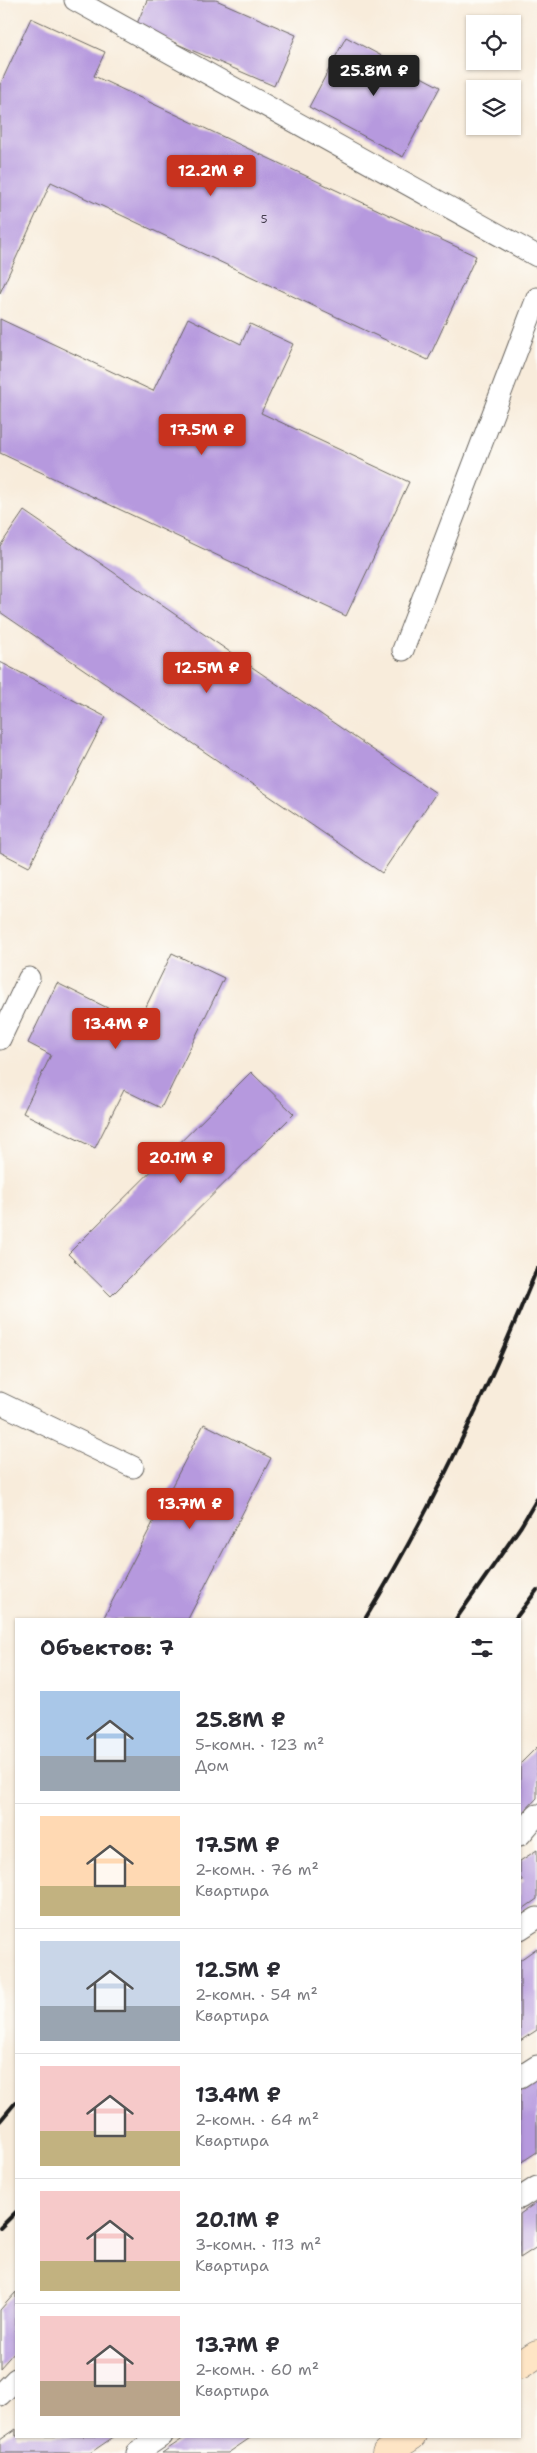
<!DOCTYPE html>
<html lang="ru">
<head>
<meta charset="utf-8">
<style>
  :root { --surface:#fff; --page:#f7f7f7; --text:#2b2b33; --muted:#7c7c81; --line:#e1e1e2; --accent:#c8321e }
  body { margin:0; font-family:"Shantell Sans",sans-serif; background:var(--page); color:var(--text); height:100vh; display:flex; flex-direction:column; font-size:19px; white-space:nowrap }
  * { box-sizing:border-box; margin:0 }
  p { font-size:16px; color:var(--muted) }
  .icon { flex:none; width:28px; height:28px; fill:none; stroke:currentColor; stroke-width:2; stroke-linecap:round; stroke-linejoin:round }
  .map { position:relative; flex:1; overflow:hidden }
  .sheet { position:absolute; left:15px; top:1618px; width:506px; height:820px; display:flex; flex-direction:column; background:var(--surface); border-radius:0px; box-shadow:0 1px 4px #0004 }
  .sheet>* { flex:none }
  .controls { position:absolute; left:466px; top:15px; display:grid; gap:10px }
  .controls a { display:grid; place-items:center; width:55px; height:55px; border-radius:0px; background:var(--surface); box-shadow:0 1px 4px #0004; font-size:25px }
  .price { position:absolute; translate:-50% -42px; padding:0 11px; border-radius:5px; background:var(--accent); color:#fff; font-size:16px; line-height:32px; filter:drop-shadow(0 1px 2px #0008) }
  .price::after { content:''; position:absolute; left:50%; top:30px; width:15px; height:11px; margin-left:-8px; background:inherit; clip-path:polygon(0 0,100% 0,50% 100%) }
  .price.active { background:#222; color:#fff }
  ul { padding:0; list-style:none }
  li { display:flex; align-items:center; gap:15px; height:125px; padding:0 25px }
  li+li { border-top:1px solid var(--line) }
  li span { display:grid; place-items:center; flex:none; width:140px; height:100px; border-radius:0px; color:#555 }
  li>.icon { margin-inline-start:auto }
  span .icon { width:60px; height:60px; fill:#fffc; stroke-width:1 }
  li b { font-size:21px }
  h2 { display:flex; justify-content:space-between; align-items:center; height:60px; padding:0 25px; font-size:21px }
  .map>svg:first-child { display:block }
</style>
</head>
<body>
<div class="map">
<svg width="537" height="2453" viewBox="0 0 537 2453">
  <rect width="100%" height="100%" fill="#fdfcf7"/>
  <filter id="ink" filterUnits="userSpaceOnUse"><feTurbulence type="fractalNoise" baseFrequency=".02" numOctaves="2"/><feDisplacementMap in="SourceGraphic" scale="10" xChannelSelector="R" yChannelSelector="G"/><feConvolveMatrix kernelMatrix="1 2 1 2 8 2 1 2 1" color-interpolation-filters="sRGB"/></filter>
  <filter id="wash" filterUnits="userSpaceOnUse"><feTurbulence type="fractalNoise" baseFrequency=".0096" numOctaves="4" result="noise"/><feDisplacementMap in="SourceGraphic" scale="20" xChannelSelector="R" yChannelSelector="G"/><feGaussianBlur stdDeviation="1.12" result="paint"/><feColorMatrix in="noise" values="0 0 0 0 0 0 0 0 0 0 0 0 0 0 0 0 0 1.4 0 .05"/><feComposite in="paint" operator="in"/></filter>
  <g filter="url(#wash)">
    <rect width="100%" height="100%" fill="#f8ecdb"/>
    <g id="blocks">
      <path fill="#b699de" d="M 147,0 L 216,0 L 296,35 L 274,86 L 136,26 Z
        M 31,18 L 105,52 L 94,76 L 476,256 L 428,360 L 51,182 L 0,293 L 0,85 Z
        M 346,37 L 440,87 L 403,157 L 309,107 Z
        M 188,318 L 241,344 L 250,324 L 293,344 L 261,413 L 409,482 L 346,616 L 0,453 L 0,319 L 153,391 Z
        M 24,511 L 436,793 L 382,873 L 0,612 L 0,546 Z
        M 0,662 L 106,717 L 29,867 L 0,852 Z
        M 172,953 L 224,978 L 161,1108 L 124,1090 L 95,1148 L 23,1113 L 51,1055 L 28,1043 L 57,983 L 138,1023 Z
        M 251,1072 L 294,1114 L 111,1296 L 68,1254 Z
        M 204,1424 L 271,1458 L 188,1619 L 103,1619 Z
        M 537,1747 L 537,1798 L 520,1816 L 520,1764 Z
        M 537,1850 L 537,1899 L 520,1911 L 520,1883 L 523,1881 L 520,1877 L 520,1861 Z
        M 537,1948 L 537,2030 L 520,2041 L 520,1960 Z
        M 537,2078 L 537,2152 L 520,2163 L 520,2089 Z
        M 537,2202 L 537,2247 L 520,2258 L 520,2214 Z
        M 16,2292 L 16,2350 L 0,2368 L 0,2310 Z
        M 16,2429 L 16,2436 L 115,2436 L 90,2453 L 0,2453 L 0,2440 Z
        M 187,2436 L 253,2436 L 228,2453 L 162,2453 Z"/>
    </g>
  </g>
  <g filter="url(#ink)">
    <use href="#blocks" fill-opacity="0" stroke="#69655f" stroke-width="1"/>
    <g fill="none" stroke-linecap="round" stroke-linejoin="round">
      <g stroke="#69655f" stroke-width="23">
        <path id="service" d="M 75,0 L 537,256
          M 403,650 L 537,298
          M 0,1039 L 29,978
          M 0,1403 L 133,1467
          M 520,1835 L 537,1815
          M 520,1929 L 537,1918
          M 520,2077 L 537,2066
          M 520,2198 L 537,2187
          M 0,2395 L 16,2379
          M 137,2453 L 162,2436"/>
      </g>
      <g stroke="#69655f" stroke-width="29">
        <path id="secondary" d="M 520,2365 L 537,2354
          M 386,2453 L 412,2436"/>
      </g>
      <use href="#service" stroke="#fff" stroke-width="21"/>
      <use href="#secondary" stroke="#fee5c5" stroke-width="28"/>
      <path stroke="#1c1c1c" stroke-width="4" d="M 365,1619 C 433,1508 488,1389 537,1269
        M 456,1619 L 521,1526 L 537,1499
        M 515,1619 L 537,1590
        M 0,2121 L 16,2102
        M 0,2228 L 16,2212"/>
    </g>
  </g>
  <g text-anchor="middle" stroke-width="4" stroke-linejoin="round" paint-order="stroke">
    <g font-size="11" fill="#423b4c">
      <text x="264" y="223">5</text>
    </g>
  </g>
</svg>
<div class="controls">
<a><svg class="icon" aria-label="locate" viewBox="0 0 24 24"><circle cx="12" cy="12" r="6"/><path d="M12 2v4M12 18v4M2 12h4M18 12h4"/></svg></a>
<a><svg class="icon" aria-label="layers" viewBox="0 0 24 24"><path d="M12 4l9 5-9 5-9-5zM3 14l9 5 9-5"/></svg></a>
</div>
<b class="price active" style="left:374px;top:97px">25.8M ₽</b>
<b class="price" style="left:211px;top:197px">12.2M ₽</b>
<b class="price" style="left:202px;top:456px">17.5M ₽</b>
<b class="price" style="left:207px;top:694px">12.5M ₽</b>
<b class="price" style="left:116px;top:1050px">13.4M ₽</b>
<b class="price" style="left:181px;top:1184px">20.1M ₽</b>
<b class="price" style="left:190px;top:1530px">13.7M ₽</b>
<section class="sheet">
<h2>Объектов: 7<svg class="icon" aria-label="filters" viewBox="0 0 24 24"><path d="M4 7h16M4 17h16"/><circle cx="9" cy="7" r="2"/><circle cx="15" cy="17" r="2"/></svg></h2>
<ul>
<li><span style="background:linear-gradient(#a9c7e8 65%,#9aa5b1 0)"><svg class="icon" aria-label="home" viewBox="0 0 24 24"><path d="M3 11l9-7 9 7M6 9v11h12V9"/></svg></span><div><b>25.8M ₽</b><p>5-комн. · 123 m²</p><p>Дом</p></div></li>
<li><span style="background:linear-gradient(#ffd9b3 70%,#c2b280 0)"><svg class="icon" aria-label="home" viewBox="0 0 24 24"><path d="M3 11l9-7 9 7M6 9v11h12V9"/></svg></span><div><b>17.5M ₽</b><p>2-комн. · 76 m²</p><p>Квартира</p></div></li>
<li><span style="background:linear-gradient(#c9d6e8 65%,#9aa5b1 0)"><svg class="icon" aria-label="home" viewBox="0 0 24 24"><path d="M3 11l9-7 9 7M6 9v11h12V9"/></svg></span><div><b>12.5M ₽</b><p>2-комн. · 54 m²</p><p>Квартира</p></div></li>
<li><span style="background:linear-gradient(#f6c9c9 65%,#c2b280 0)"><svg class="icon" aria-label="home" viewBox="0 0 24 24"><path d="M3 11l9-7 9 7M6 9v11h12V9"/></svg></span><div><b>13.4M ₽</b><p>2-комн. · 64 m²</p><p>Квартира</p></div></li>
<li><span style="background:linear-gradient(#f6c9c9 70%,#c2b280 0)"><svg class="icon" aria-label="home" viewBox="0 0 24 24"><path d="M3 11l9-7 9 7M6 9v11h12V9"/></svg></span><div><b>20.1M ₽</b><p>3-комн. · 113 m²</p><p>Квартира</p></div></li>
<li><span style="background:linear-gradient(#f6c9c9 65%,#b9a48a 0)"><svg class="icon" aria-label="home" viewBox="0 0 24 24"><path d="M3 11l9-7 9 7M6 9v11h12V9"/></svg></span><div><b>13.7M ₽</b><p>2-комн. · 60 m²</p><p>Квартира</p></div></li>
</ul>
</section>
</div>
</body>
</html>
